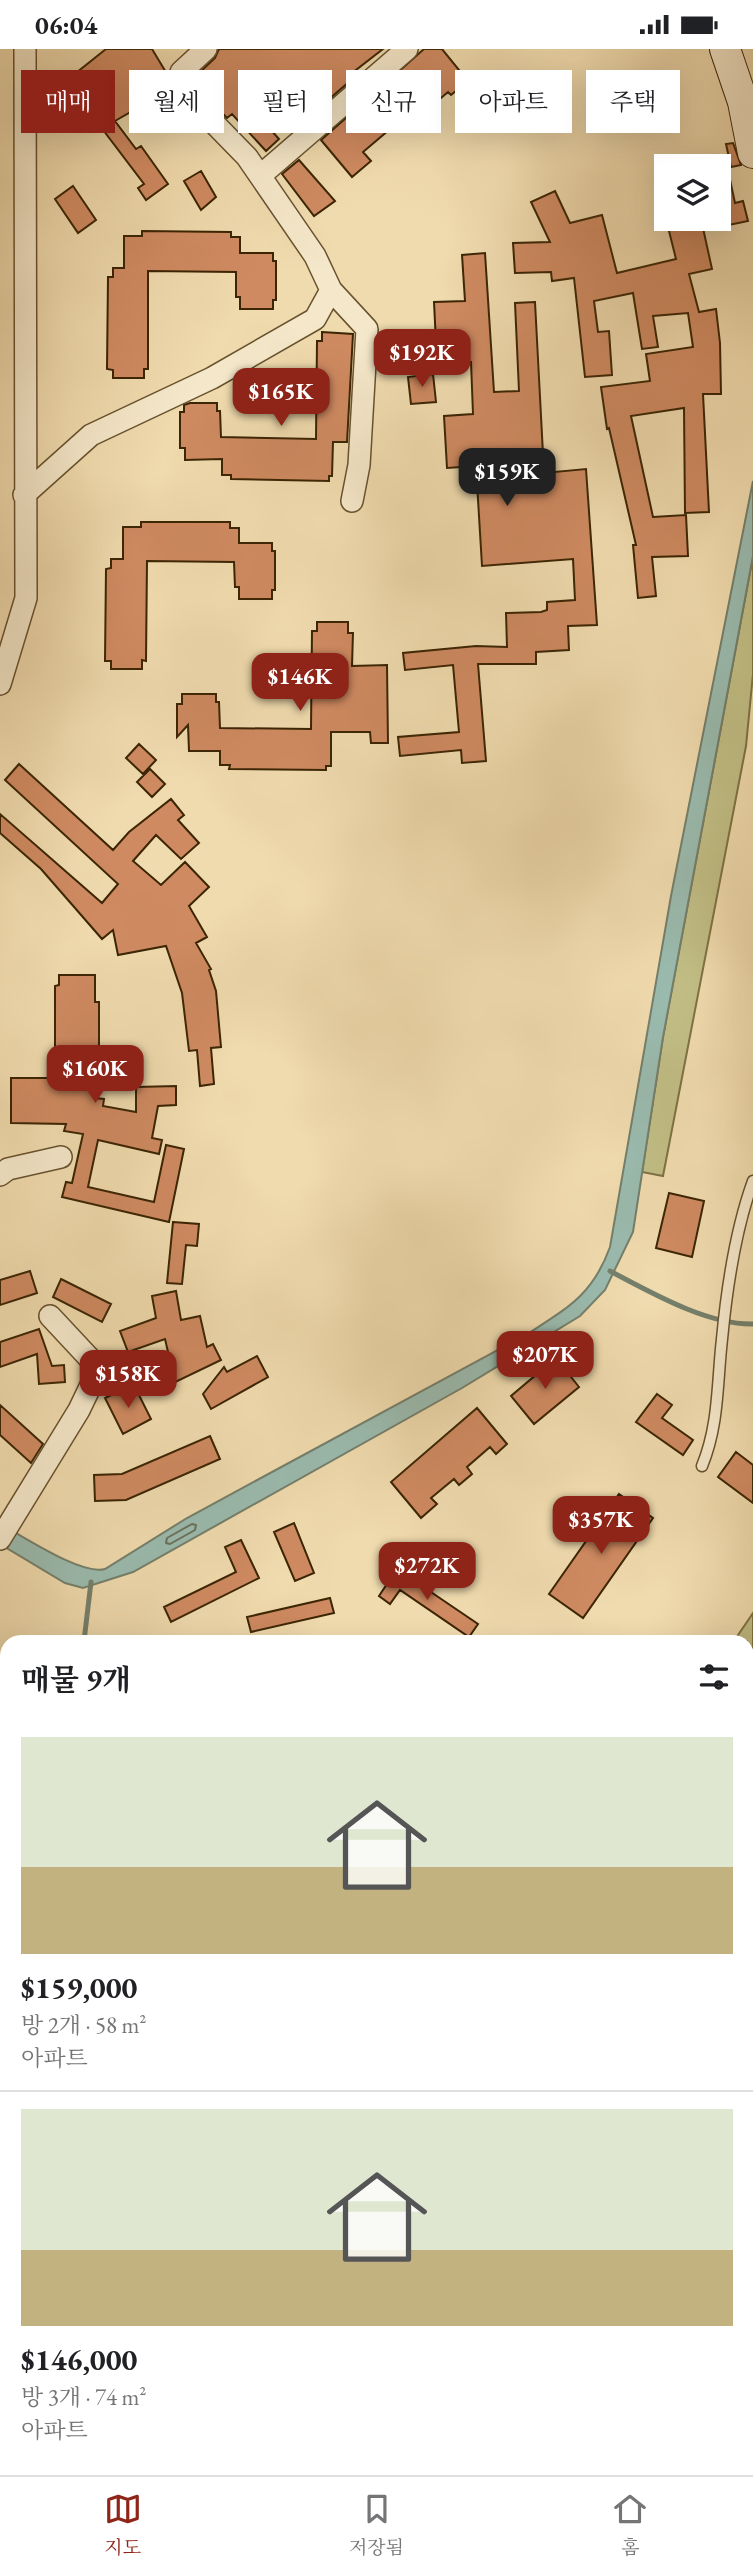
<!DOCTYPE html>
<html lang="ko">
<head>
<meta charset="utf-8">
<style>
  :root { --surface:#fff; --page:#f2f2f2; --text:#202124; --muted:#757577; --line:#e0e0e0; --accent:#8f2418 }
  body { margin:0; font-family:"EB Garamond","Noto Serif KR",serif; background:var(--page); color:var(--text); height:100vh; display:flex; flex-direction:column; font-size:26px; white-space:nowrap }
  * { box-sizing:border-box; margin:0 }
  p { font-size:23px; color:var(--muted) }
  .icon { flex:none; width:38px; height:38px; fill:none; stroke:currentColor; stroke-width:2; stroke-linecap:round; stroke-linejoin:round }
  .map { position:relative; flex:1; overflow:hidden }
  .panel { position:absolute; left:0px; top:1586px; width:754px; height:842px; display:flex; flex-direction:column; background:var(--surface); border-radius:21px 21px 0 0; box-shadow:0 7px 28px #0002 }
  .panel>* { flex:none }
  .hud { position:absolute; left:21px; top:21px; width:712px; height:63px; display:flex; gap:14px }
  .controls { position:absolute; left:654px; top:105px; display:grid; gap:14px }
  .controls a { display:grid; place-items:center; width:77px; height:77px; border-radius:0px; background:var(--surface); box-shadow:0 7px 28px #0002; font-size:35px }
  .price { position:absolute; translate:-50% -60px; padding:0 16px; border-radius:14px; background:var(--accent); color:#fff; font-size:23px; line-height:46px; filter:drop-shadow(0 2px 4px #0008) }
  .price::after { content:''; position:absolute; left:50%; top:42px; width:21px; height:16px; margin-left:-10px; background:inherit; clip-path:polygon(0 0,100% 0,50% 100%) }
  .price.current { background:#222; color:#fff }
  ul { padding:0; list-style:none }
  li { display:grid; align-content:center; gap:14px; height:371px; padding:0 21px }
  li+li { border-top:2px solid var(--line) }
  li span { display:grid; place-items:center; height:217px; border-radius:0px; color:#555 }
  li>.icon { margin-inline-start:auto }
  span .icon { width:126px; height:126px; fill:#fffc; stroke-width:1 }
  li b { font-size:30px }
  h2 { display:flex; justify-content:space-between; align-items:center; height:84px; padding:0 21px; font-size:30px }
  .tag { padding:0 24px; border-radius:0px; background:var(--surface); box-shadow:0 7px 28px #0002; font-size:24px; line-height:63px }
  .tag.current { background:var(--accent); color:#fff }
  .status { display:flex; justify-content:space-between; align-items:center; height:49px; padding:0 35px; background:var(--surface); direction:ltr }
  .status svg { height:19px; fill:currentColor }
  .dock { display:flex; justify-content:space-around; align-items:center; height:98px; border-top:2px solid var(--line); background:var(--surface); font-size:19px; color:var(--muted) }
  .dock a { display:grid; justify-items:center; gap:4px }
  .dock .current { color:var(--accent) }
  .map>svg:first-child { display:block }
</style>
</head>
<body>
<div class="status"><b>06:04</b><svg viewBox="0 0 49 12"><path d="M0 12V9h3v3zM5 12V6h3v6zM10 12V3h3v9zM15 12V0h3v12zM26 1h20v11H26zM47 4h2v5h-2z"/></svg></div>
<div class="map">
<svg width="753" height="2426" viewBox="0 0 753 2426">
  <rect width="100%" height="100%" fill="#f0dbae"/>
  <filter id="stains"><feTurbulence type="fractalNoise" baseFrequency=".00286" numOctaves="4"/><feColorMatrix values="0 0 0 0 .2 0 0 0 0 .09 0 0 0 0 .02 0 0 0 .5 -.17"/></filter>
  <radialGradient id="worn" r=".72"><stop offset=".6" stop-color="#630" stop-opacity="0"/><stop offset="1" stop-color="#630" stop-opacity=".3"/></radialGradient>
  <path fill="#c1be85" stroke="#7e7244" stroke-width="2" d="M 753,507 L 753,625 L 746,697 L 663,1127 L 642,1123 L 663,988 Z
    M 753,1564 L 753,2426 L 682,2426 L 685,2420 L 747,2420 L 747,1592 L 734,1592 Z"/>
  <path fill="#9abbaf" stroke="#747f6b" stroke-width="2" d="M 753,432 L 753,507 L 663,988 L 633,1183 L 605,1241 L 580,1267 L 462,1339 L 133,1523 L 83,1539 L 65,1534 L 0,1495 L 0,1475 C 23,1487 82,1527 105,1520 L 187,1469 L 529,1284 C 569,1258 593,1245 610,1198 L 671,847 Z"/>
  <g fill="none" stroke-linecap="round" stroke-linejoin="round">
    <path stroke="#6a705a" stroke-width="2" d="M 192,1475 L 196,1476 L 195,1481 L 170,1495 L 166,1494 L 167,1489 Z"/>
    <path stroke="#747f6b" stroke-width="5" d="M 610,1222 C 650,1243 707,1276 753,1275
      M 84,1592 L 91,1533
      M 0,1810 L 7,1814
      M 0,1986 L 7,1986
      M 0,2061 L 7,2057
      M 0,2258 L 7,2267
      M 0,2309 L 7,2312
      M 0,2348 L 7,2347
      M 0,2374 L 7,2377
      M 18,2420 L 34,2426
      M 105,2420 L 119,2426
      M 183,2420 L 195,2426
      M 256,2420 L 270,2426
      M 390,2420 L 402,2426
      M 433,2420 L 449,2426"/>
  </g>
  <path fill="#cf8a61" stroke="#3b2504" stroke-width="2" d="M 106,0 L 152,0 L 188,60 L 156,80 L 141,57 L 115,72 L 136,100 L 141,97 L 168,135 L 146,151 L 138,139 L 144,135 L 66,32 Z
    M 219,0 L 383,0 L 347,28 L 350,32 L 305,71 L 279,40 L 274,44 L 267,36 L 246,53 L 279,90 L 266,102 L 232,65 L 227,69 L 219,61 L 198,25 L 215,9 Z
    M 424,0 L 442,0 L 468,32 L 451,46 L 448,43 L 415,71 L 409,64 L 363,103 L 371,112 L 352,128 L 321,91 Z
    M 733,94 L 741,116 L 731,118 L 726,95 Z
    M 299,111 L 335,152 L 314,167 L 282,125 Z
    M 726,112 L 735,154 L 743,152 L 748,172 L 719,178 L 719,113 Z
    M 201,122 L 216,148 L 201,161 L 184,132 Z
    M 73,137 L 96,171 L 78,184 L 55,150 Z
    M 555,142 L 570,174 L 602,166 L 617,224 L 676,210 L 666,170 L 701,170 L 712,220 L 689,225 L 699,263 L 716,260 L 720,294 L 721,345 L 703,345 L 709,463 L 685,464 L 684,359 L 631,367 L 653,468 L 686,466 L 688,507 L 652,508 L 656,547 L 638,549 L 633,496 L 636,496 L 609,379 L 607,380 L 601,338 L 650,332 L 646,305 L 693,298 L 688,264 L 653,267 L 658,298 L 642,300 L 633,244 L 594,252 L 598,283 L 609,282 L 612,326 L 585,328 L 574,229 L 552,232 L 551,223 L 515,224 L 513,194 L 550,193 L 531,153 Z
    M 142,182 L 231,183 L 231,188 L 240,188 L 240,204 L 273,204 L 273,212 L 276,212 L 276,251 L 273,251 L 273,260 L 240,260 L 240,248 L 236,248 L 236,223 L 148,222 L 148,320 L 144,320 L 144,329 L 113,329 L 113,321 L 107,320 L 108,228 L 113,228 L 113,219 L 124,219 L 124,187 L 142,187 Z
    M 485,204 L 494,343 L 519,342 L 515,254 L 535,253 L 544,424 L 586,420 L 597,576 L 568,577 L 569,601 L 536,603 L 536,615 L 478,615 L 486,712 L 462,714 L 461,701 L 400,707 L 398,688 L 459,683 L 453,616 L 405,621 L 403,604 L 476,597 L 507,598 L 506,564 L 541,563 L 547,561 L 547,553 L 575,551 L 573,510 L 482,517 L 476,417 L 447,419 L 444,367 L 473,365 L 471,313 L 466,313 L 465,293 L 436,294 L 434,253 L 465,252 L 462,206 Z
    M 322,283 L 353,285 L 347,393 L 333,393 L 332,427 L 329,427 L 329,432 L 231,430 L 231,426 L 222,426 L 222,410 L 185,411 L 185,399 L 180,399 L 180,363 L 184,363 L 184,356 L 190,354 L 217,354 L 217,362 L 220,362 L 221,388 L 316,390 L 317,292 L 322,292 Z
    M 433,325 L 436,353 L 411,355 L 408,328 Z
    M 141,473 L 230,473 L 230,479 L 239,479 L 239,494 L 272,494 L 272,502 L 275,502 L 275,541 L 272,541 L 272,550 L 239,550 L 239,538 L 235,538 L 234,513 L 147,512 L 146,612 L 142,611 L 142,620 L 111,620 L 111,612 L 105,612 L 106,520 L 111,519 L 111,510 L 123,510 L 123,478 L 141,478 Z
    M 317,573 L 348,573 L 348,584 L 353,584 L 352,617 L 387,616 L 388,694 L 371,694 L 370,683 L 331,683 L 331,717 L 326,717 L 326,721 L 229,720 L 230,716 L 220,716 L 220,702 L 189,702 L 188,676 L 177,688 L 177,655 L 182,655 L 182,645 L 216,645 L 216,653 L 219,653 L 220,679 L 311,680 L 312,582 L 317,582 Z
    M 139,695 L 156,711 L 143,725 L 126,709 Z
    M 19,715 L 113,801 L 129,783 L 171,750 L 184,766 L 178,771 L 199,794 L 181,810 L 156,786 L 133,812 L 161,836 L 185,813 L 209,838 L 189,857 L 207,888 L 196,894 L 211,920 L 209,921 L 216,942 L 221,998 L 211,999 L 214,1035 L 200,1037 L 197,1001 L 189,1002 L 182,944 L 166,897 L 118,906 L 113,881 L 102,890 L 41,820 L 0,784 L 0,765 L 102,854 L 118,835 L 5,731 Z
    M 150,720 L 165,735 L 152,748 L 137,733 Z
    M 59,926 L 95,926 L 95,953 L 99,953 L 99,1007 L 95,1007 L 95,1049 L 104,1050 L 103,1057 L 136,1063 L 136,1038 L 176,1037 L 176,1056 L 158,1057 L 152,1089 L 162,1091 L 159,1105 L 98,1091 L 88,1138 L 154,1153 L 166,1096 L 184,1100 L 169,1173 L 62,1148 L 66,1133 L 72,1134 L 83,1085 L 64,1082 L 66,1075 L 11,1074 L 11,1029 L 55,1029 L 55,937 L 59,936 Z
    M 669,1144 L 704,1152 L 692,1208 L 656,1199 Z
    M 173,1173 L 199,1175 L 197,1197 L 186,1196 L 182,1235 L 167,1234 Z
    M 30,1222 L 37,1244 L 0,1256 L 0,1231 Z
    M 61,1230 L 111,1255 L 102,1273 L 53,1248 Z
    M 176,1242 L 181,1271 L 200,1267 L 207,1298 L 213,1295 L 221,1311 L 165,1338 L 157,1322 L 171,1316 L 165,1290 L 128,1303 L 120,1282 L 156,1269 L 152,1247 Z
    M 39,1280 L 52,1317 L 64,1316 L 65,1333 L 39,1335 L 37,1305 L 0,1318 L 0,1293 Z
    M 257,1307 L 268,1328 L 211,1360 L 203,1345 L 224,1318 L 227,1323 Z
    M 556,1309 L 579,1338 L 534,1375 L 511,1347 Z
    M 126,1339 L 130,1348 L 138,1344 L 151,1370 L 123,1385 L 105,1349 Z
    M 657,1345 L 672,1356 L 662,1369 L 693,1391 L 683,1406 L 636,1373 Z
    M 0,1356 L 43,1395 L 31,1414 L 0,1386 Z
    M 477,1359 L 507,1395 L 496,1405 L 490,1398 L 467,1418 L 472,1425 L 459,1436 L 454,1430 L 431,1449 L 437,1455 L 421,1469 L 391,1433 Z
    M 210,1387 L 220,1410 L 126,1451 L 95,1452 L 94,1426 L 122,1425 Z
    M 736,1403 L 753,1416 L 753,1454 L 718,1428 Z
    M 619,1445 L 653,1469 L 583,1569 L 549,1545 Z
    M 294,1474 L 314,1524 L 295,1532 L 274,1483 Z
    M 241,1491 L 259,1529 L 171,1573 L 164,1558 L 236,1523 L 225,1498 Z
    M 397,1520 L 478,1575 L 469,1588 L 400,1541 L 390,1555 L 379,1547 Z
    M 330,1549 L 334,1564 L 251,1583 L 247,1568 Z"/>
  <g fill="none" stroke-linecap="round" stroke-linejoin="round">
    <g stroke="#68522e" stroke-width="13">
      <path id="lane" d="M 702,1417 C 719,1376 717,1334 722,1290 C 727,1237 735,1182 753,1132
        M 642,2420 L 645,2426"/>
    </g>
    <g stroke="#68522e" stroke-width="24">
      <path id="street" d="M 260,127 L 407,0
        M 331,241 L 367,280 L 359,416 L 352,452
        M 24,446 L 91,386 L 212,329 L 315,270 L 331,241 L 315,207 L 247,108 L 209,69 L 181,23 L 206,0
        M 0,635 L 26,549 L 25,0
        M 0,1126 L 8,1120 L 61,1108
        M 0,1490 L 79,1361 L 92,1334 L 92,1312 L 50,1267
        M 0,2091 L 7,2087"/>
    </g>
    <g stroke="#3b2504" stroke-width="32">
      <path id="secondary" d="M 725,0 L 743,53 L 753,104"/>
    </g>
    <use href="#lane" stroke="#f5e8ca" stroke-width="10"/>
    <use href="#street" stroke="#f5e8ca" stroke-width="21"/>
    <use href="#secondary" stroke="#f5e8ca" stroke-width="30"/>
  </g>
  <rect width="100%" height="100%" filter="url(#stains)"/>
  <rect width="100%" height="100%" fill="url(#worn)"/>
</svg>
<div class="controls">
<a><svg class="icon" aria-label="layers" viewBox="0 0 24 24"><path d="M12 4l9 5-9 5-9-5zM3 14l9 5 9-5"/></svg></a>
</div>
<b class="price" style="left:422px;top:340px">$192K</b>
<b class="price" style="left:281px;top:379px">$165K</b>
<b class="price current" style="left:507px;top:459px">$159K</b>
<b class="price" style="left:300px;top:664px">$146K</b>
<b class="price" style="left:95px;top:1056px">$160K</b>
<b class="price" style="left:545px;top:1342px">$207K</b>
<b class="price" style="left:128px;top:1361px">$158K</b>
<b class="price" style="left:601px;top:1507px">$357K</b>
<b class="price" style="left:427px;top:1553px">$272K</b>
<div class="hud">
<a class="tag current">매매</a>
<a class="tag">월세</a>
<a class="tag">필터</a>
<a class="tag">신규</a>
<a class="tag">아파트</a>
<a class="tag">주택</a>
</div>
<section class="panel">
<h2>매물 9개<svg class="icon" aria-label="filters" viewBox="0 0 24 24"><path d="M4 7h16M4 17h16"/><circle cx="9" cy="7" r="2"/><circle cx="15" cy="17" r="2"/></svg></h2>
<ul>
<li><span style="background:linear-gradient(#dfe7d0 60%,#c2b280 0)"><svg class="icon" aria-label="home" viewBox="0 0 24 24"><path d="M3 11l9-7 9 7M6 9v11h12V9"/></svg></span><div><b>$159,000</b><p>방 2개 · 58 m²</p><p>아파트</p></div></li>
<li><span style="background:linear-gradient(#dfe7d0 65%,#c2b280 0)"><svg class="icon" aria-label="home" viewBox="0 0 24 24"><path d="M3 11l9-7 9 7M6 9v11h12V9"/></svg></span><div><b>$146,000</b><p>방 3개 · 74 m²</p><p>아파트</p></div></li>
</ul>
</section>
</div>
<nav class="dock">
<a class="current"><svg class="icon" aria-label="map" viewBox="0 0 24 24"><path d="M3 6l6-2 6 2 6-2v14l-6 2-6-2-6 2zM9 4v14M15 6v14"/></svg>지도</a>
<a><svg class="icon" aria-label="saved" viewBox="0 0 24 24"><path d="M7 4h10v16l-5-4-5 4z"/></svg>저장됨</a>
<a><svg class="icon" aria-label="home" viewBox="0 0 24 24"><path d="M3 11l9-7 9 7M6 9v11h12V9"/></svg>홈</a>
</nav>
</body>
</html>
